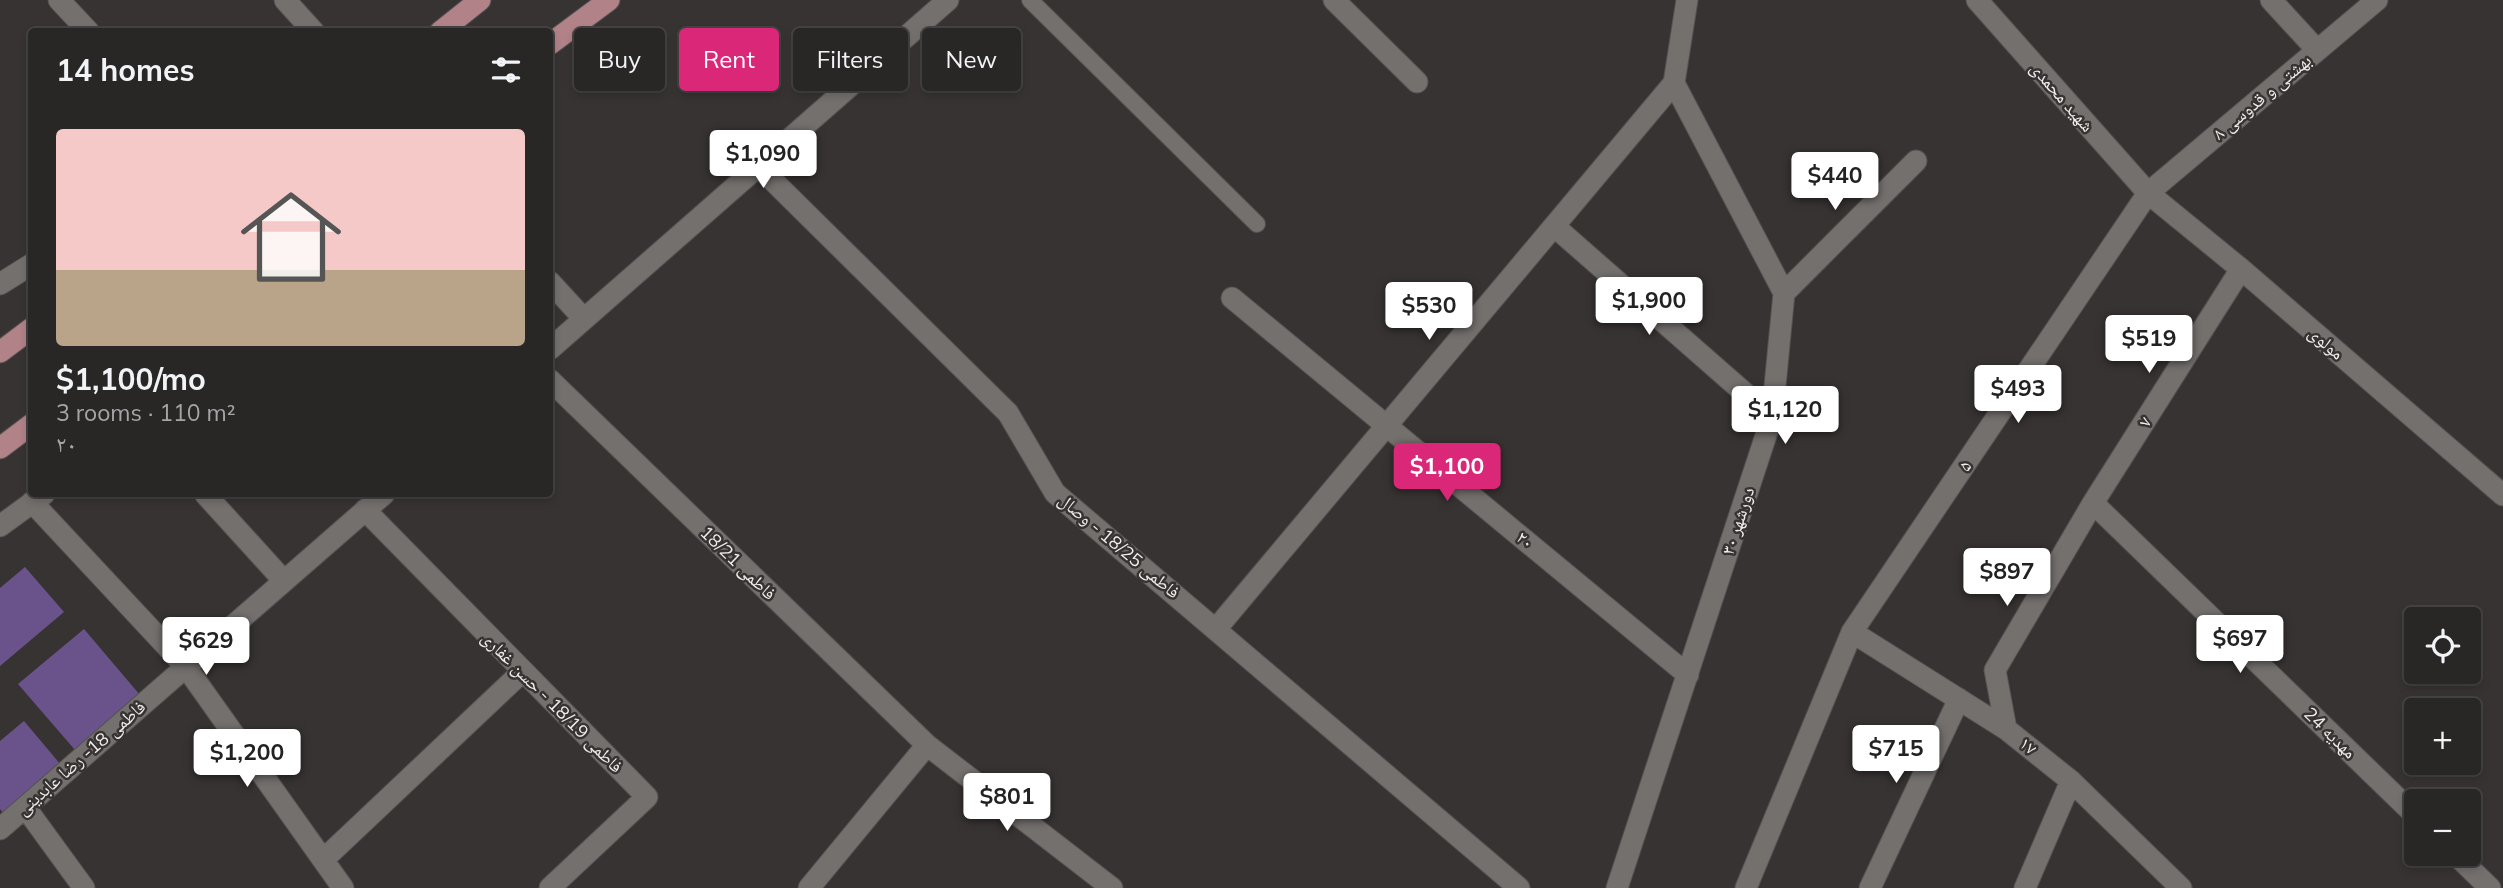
<!DOCTYPE html>
<html lang="en">
<head>
<meta charset="utf-8">
<style>
  :root { --surface:#292626; --page:#353232; --text:#f1f3f6; --muted:#a5a5a7; --line:#454343; --accent:#db2777 }
  body { margin:0; font-family:Mulish,"Noto Naskh Arabic",sans-serif; background:var(--page); color:var(--text); height:100vh; display:flex; flex-direction:column; font-size:26px; white-space:nowrap }
  * { box-sizing:border-box; margin:0 }
  p { font-size:23px; color:var(--muted) }
  .icon { flex:none; width:38px; height:38px; fill:none; stroke:currentColor; stroke-width:2; stroke-linecap:round; stroke-linejoin:round }
  .map { position:relative; flex:1; overflow:hidden }
  .drawer { position:absolute; left:28px; top:28px; width:525px; height:469px; display:flex; flex-direction:column; background:var(--surface); border-radius:7px; box-shadow:0 4px 10px #0003,0 0 0 2px var(--line) }
  .drawer>* { flex:none }
  .hud { position:absolute; left:574px; top:28px; width:665px; height:63px; display:flex; gap:14px }
  .tools { position:absolute; left:2404px; top:607px; display:grid; gap:14px }
  .tools a { display:grid; place-items:center; width:77px; height:77px; border-radius:7px; background:var(--surface); box-shadow:0 4px 10px #0003,0 0 0 2px var(--line); font-size:35px }
  .price { position:absolute; translate:-50% -60px; padding:0 16px; border-radius:7px; background:#fff; color:#222; font-size:23px; line-height:46px; filter:drop-shadow(0 2px 4px #0008) }
  .price::after { content:''; position:absolute; left:50%; top:42px; width:21px; height:16px; margin-left:-10px; background:inherit; clip-path:polygon(0 0,100% 0,50% 100%) }
  .price.selected { background:var(--accent); color:#fff }
  ul { padding:0; list-style:none }
  li { display:grid; align-content:center; gap:14px; height:371px; padding:0 28px }
  li+li { border-top:2px solid var(--line) }
  li span { display:grid; place-items:center; height:217px; border-radius:7px; color:#555 }
  li>.icon { margin-inline-start:auto }
  span .icon { width:126px; height:126px; fill:#fffc; stroke-width:1 }
  li b { font-size:30px }
  h2 { display:flex; justify-content:space-between; align-items:center; height:84px; padding:0 28px; font-size:30px }
  .tag { padding:0 24px; border-radius:7px; background:var(--surface); box-shadow:0 4px 10px #0003,0 0 0 2px var(--line); font-size:24px; line-height:63px }
  .tag.selected { background:var(--accent); color:#fff }
  .map>svg:first-child { display:block }
</style>
</head>
<body>
<div class="map">
<svg width="2503" height="888" viewBox="0 0 2503 888">
  <rect width="100%" height="100%" fill="#373332"/>
  <path fill="#6a538a" d="M 25,567 L 64,612 L 0,666 L 0,588 Z
    M 84,629 L 140,695 L 75,750 L 18,684 Z
    M 24,721 L 61,765 L 4,814 L 0,809 L 0,741 Z"/>
  <g fill="none" stroke-linecap="round" stroke-linejoin="round">
    <g stroke="#555251" stroke-width="18">
      <path id="lane" d="M 1030,0 L 1257,224"/>
    </g>
    <g stroke="#555251" stroke-width="23">
      <path id="street" d="M 59,0 L 89,32
        M 285,0 L 314,32
        M 1334,0 L 1417,82
        M 1977,0 L 2148,193 L 2241,269 L 2503,495
        M 2271,0 L 2317,50
        M 758,166 L 1008,413 L 1055,493 L 1519,888
        M 1554,226 L 1772,417
        M 550,282 L 584,319
        M 1784,293 L 1916,161
        M 1232,298 L 1688,675
        M 550,349 L 948,0
        M 550,380 L 927,745 L 1112,888
        M 205,494 L 284,581
        M 32,502 L 186,667 L 343,888
        M 2093,503 L 2417,817
        M 365,510 L 647,797 L 550,888
        M 1216,629 L 1674,83
        M 1852,632 L 2006,729 L 2071,781 L 2181,888
        M 2006,729 L 1995,670 L 2093,503 L 2241,269
        M 25,807 L 84,888
        M 0,829 L 384,494
        M 2455,854 L 2490,888
        M 323,860 L 522,672
        M 809,888 L 927,745
        M 1617,888 L 1772,417 L 1784,293 L 1674,83 L 1687,0
        M 1746,888 L 1852,632 L 2148,193 L 2377,0
        M 1870,888 L 1959,699
        M 2025,888 L 2071,781"/>
    </g>
    <g stroke="#555251" stroke-width="23">
      <path id="secondary" d="M 0,284 L 32,264
        M 0,526 L 44,494"/>
    </g>
    <g stroke="#555251" stroke-width="23">
      <path id="primary" d="M 440,32 L 480,0
        M 550,44 L 609,0
        M 0,352 L 32,328
        M 0,448 L 32,424"/>
    </g>
    <use href="#lane" stroke="#74706e" stroke-width="16"/>
    <use href="#street" stroke="#74706e" stroke-width="21"/>
    <use href="#secondary" stroke="#74706e" stroke-width="21"/>
    <use href="#primary" stroke="#b18287" stroke-width="21"/>
  </g>
  <g text-anchor="middle" stroke-width="5" stroke-linejoin="round" paint-order="stroke">
    <g font-size="18" fill="#f0eeec" stroke="#373332">
      <text transform="translate(2062 97) rotate(49)" y="6">شهید محمدی</text>
      <text transform="translate(2262 97) rotate(-40)" y="6">بهشتی و قدوسی ۸</text>
      <text transform="translate(2326 343) rotate(41)" y="6">مولوی</text>
      <text transform="translate(2145 422) rotate(-58)" y="6">۷</text>
      <text transform="translate(1965 466) rotate(-56)" y="6">۵</text>
      <text transform="translate(1738 521) rotate(-72)" y="6">دورشهر ۳۰</text>
      <text transform="translate(1525 540) rotate(40)" y="6">۲۰</text>
      <text transform="translate(1119 546) rotate(40)" y="6">فاطمی 18/25 - وصال</text>
      <text transform="translate(738 563) rotate(44)" y="6">فاطمی 18/21</text>
      <text transform="translate(552 702) rotate(45)" y="6">فاطمی 18/19 - حسن غفاری</text>
      <text transform="translate(2330 733) rotate(44)" y="6">مهدیه 24</text>
      <text transform="translate(2028 746) rotate(39)" y="6">۱۷</text>
      <text transform="translate(81 758) rotate(-41)" y="6">فاطمی 18- رضا عابدینی</text>
    </g>
  </g>
</svg>
<div class="tools">
<a><svg class="icon" aria-label="locate" viewBox="0 0 24 24"><circle cx="12" cy="12" r="6"/><path d="M12 2v4M12 18v4M2 12h4M18 12h4"/></svg></a>
<a>+</a>
<a>−</a>
</div>
<b class="price" style="left:763px;top:190px">$1,090</b>
<b class="price" style="left:1835px;top:212px">$440</b>
<b class="price" style="left:1649px;top:337px">$1,900</b>
<b class="price" style="left:1429px;top:342px">$530</b>
<b class="price" style="left:2149px;top:375px">$519</b>
<b class="price" style="left:2018px;top:425px">$493</b>
<b class="price" style="left:1785px;top:446px">$1,120</b>
<b class="price selected" style="left:1447px;top:503px">$1,100</b>
<b class="price" style="left:2007px;top:608px">$897</b>
<b class="price" style="left:2240px;top:675px">$697</b>
<b class="price" style="left:206px;top:677px">$629</b>
<b class="price" style="left:1896px;top:785px">$715</b>
<b class="price" style="left:247px;top:789px">$1,200</b>
<b class="price" style="left:1007px;top:833px">$801</b>
<div class="hud">
<a class="tag">Buy</a>
<a class="tag selected">Rent</a>
<a class="tag">Filters</a>
<a class="tag">New</a>
</div>
<section class="drawer">
<h2>14 homes<svg class="icon" aria-label="filters" viewBox="0 0 24 24"><path d="M4 7h16M4 17h16"/><circle cx="9" cy="7" r="2"/><circle cx="15" cy="17" r="2"/></svg></h2>
<ul>
<li><span style="background:linear-gradient(#f6c9c9 65%,#b9a48a 0)"><svg class="icon" aria-label="home" viewBox="0 0 24 24"><path d="M3 11l9-7 9 7M6 9v11h12V9"/></svg></span><div><b>$1,100/mo</b><p>3 rooms · 110 m²</p><p>۲۰</p></div></li>
</ul>
</section>
</div>
</body>
</html>
